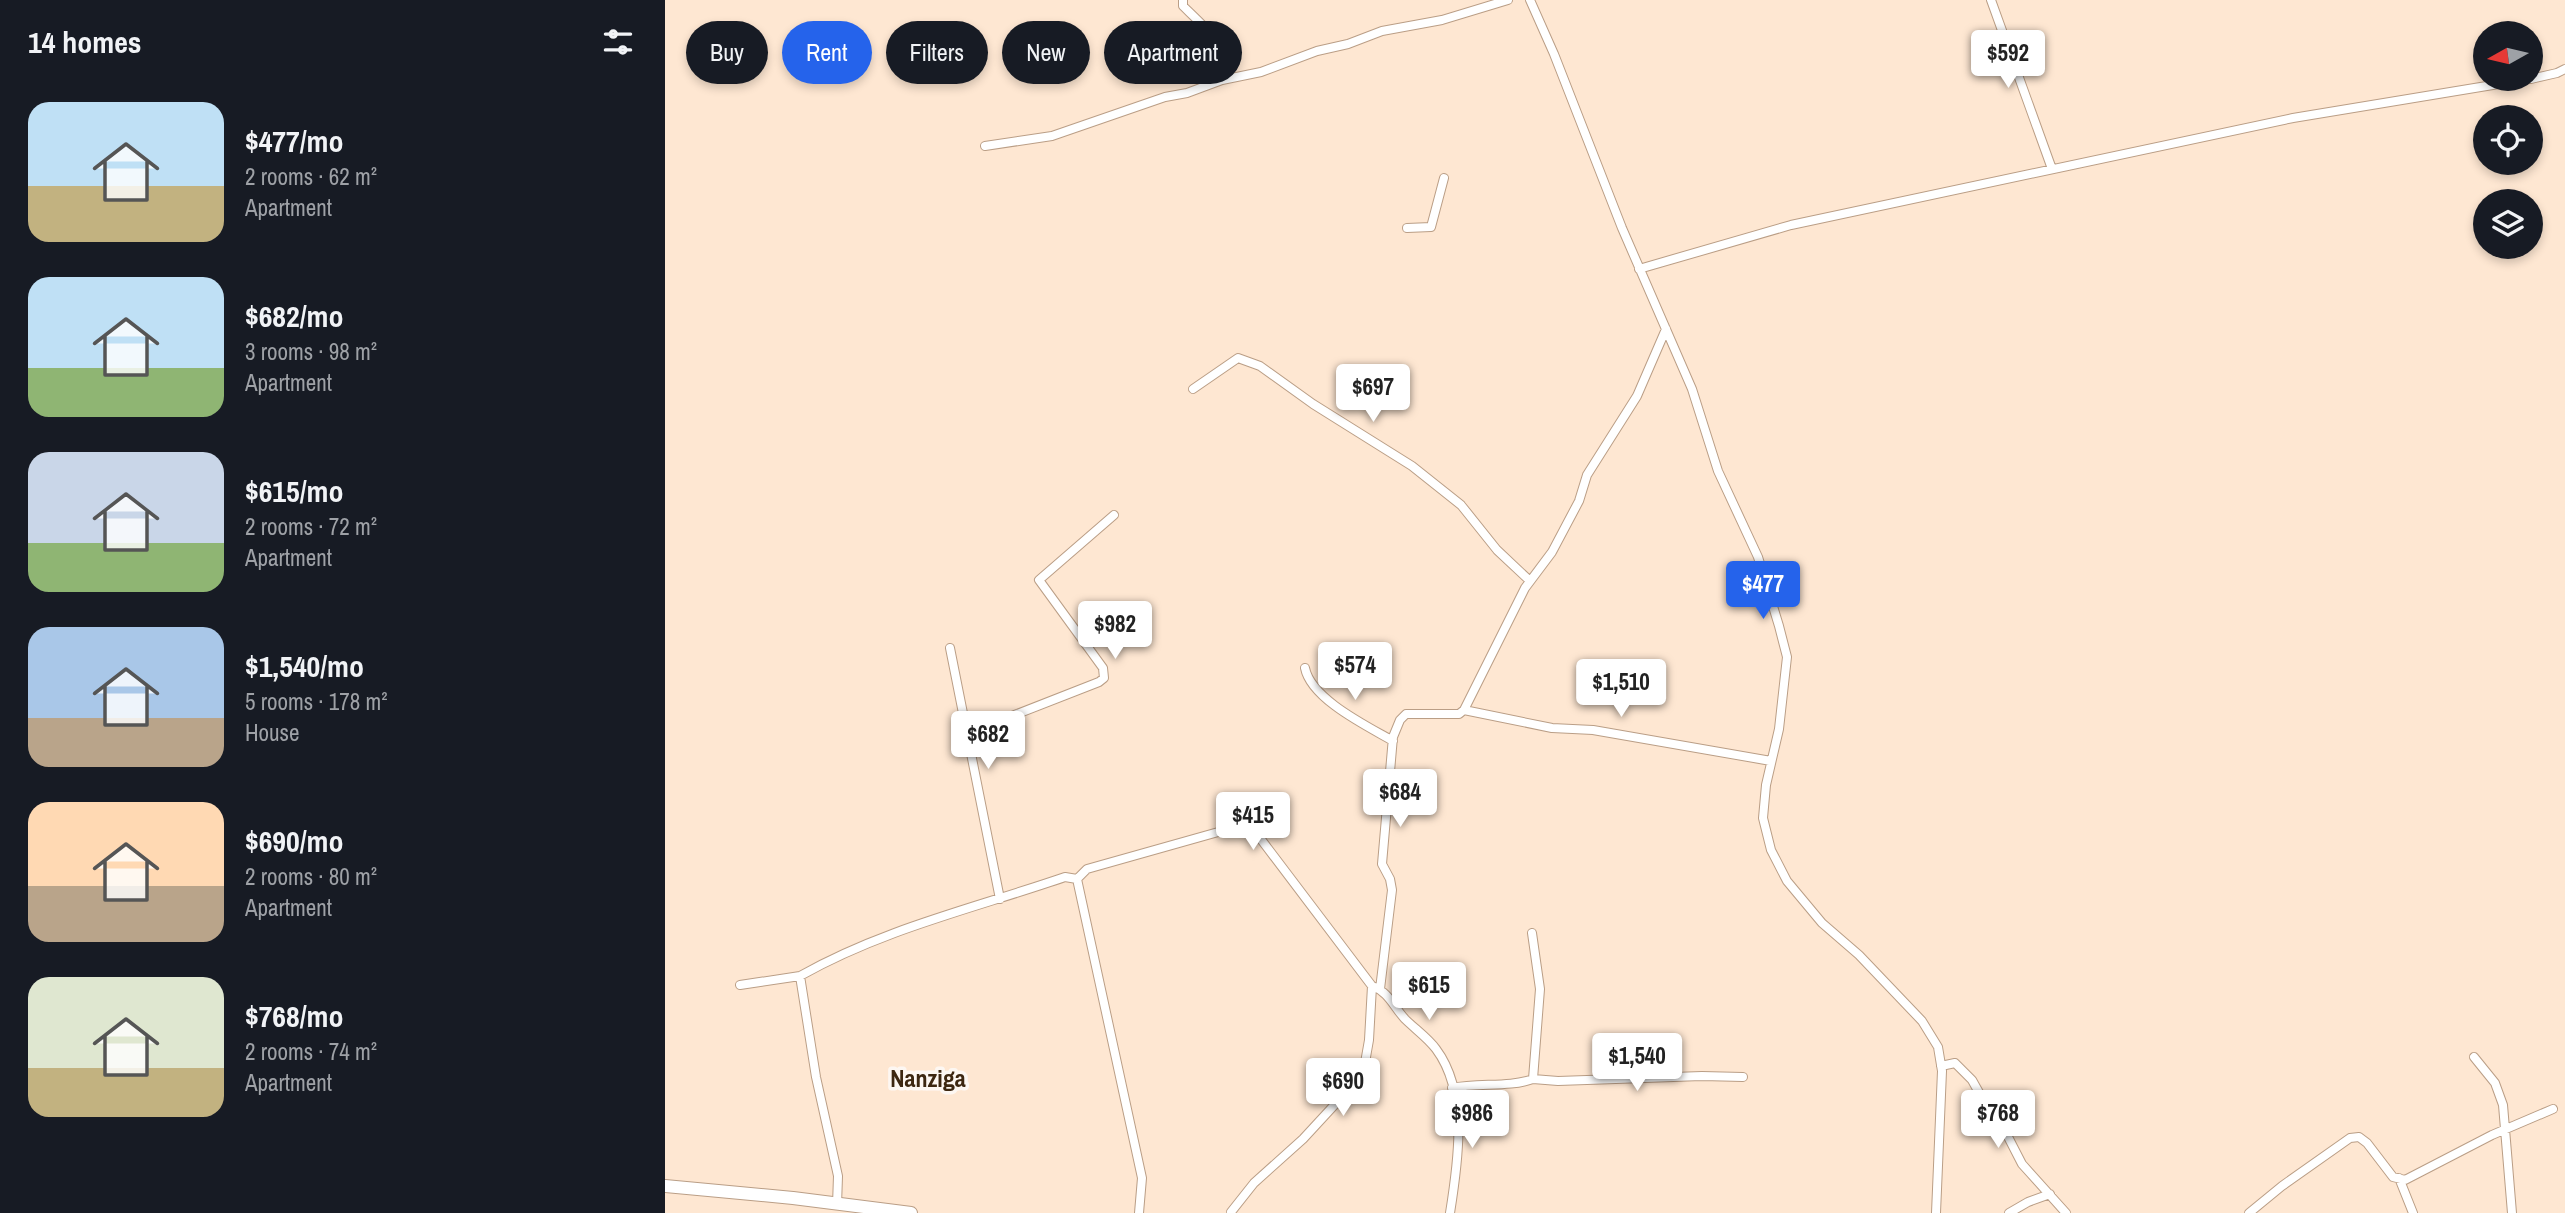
<!DOCTYPE html>
<html lang="en">
<head>
<meta charset="utf-8">
<style>
  :root { --surface:#171b24; --page:#242831; --text:#f1f3f6; --muted:#9ea1a6; --accent:#2563eb }
  body { margin:0; font-family:"Archivo Narrow",sans-serif; background:var(--page); color:var(--text); height:100vh; display:flex; flex-direction:column; font-size:26px; white-space:nowrap }
  * { box-sizing:border-box; margin:0 }
  p { font-size:23px; color:var(--muted) }
  .icon { flex:none; width:38px; height:38px; fill:none; stroke:currentColor; stroke-width:2; stroke-linecap:round; stroke-linejoin:round }
  .map { position:relative; flex:1; overflow:hidden }
  .sheet { display:flex; flex-direction:column; background:var(--surface); width:665px }
  .sheet>* { flex:none }
  .guide { position:absolute; left:21px; top:21px; width:665px; height:63px; display:flex; gap:14px }
  .needle { width:46px; rotate:262deg }
  .tools { position:absolute; left:1808px; top:21px; display:grid; gap:14px }
  .tools a { display:grid; place-items:center; width:70px; height:70px; border-radius:50%; background:var(--surface); box-shadow:0 4px 10px #0003; font-size:35px }
  .price { position:absolute; translate:-50% -60px; padding:0 16px; border-radius:7px; background:#fff; color:#222; font-size:23px; line-height:46px; filter:drop-shadow(0 2px 4px #0008) }
  .price::after { content:''; position:absolute; left:50%; top:42px; width:21px; height:16px; margin-left:-10px; background:inherit; clip-path:polygon(0 0,100% 0,50% 100%) }
  .price.on { background:var(--accent); color:#fff }
  ul { padding:0; list-style:none }
  li { display:flex; align-items:center; gap:21px; height:175px; padding:0 28px }
  li span { display:grid; place-items:center; flex:none; width:196px; height:140px; border-radius:21px; color:#555 }
  li>.icon { margin-inline-start:auto }
  span .icon { width:84px; height:84px; fill:#fffc; stroke-width:1 }
  li b { font-size:30px }
  h2 { display:flex; justify-content:space-between; align-items:center; height:84px; padding:0 28px; font-size:30px }
  .chip { padding:0 24px; border-radius:32px; background:var(--surface); box-shadow:0 4px 10px #0003; font-size:24px; line-height:63px }
  .chip.on { background:var(--accent); color:#fff }
  main { display:flex; flex:1; min-height:0 }
  .map>svg:first-child { display:block }
</style>
</head>
<body>
<main>
<section class="sheet">
<h2>14 homes<svg class="icon" aria-label="filters" viewBox="0 0 24 24"><path d="M4 7h16M4 17h16"/><circle cx="9" cy="7" r="2"/><circle cx="15" cy="17" r="2"/></svg></h2>
<ul>
<li><span style="background:linear-gradient(#bfe0f5 60%,#c2b280 0)"><svg class="icon" aria-label="home" viewBox="0 0 24 24"><path d="M3 11l9-7 9 7M6 9v11h12V9"/></svg></span><div><b>$477/mo</b><p>2 rooms · 62 m²</p><p>Apartment</p></div></li>
<li><span style="background:linear-gradient(#bfe0f5 65%,#8fb573 0)"><svg class="icon" aria-label="home" viewBox="0 0 24 24"><path d="M3 11l9-7 9 7M6 9v11h12V9"/></svg></span><div><b>$682/mo</b><p>3 rooms · 98 m²</p><p>Apartment</p></div></li>
<li><span style="background:linear-gradient(#c9d6e8 65%,#8fb573 0)"><svg class="icon" aria-label="home" viewBox="0 0 24 24"><path d="M3 11l9-7 9 7M6 9v11h12V9"/></svg></span><div><b>$615/mo</b><p>2 rooms · 72 m²</p><p>Apartment</p></div></li>
<li><span style="background:linear-gradient(#a9c7e8 65%,#b9a48a 0)"><svg class="icon" aria-label="home" viewBox="0 0 24 24"><path d="M3 11l9-7 9 7M6 9v11h12V9"/></svg></span><div><b>$1,540/mo</b><p>5 rooms · 178 m²</p><p>House</p></div></li>
<li><span style="background:linear-gradient(#ffd9b3 60%,#b9a48a 0)"><svg class="icon" aria-label="home" viewBox="0 0 24 24"><path d="M3 11l9-7 9 7M6 9v11h12V9"/></svg></span><div><b>$690/mo</b><p>2 rooms · 80 m²</p><p>Apartment</p></div></li>
<li><span style="background:linear-gradient(#dfe7d0 65%,#c2b280 0)"><svg class="icon" aria-label="home" viewBox="0 0 24 24"><path d="M3 11l9-7 9 7M6 9v11h12V9"/></svg></span><div><b>$768/mo</b><p>2 rooms · 74 m²</p><p>Apartment</p></div></li>
</ul>
</section>
<div class="map">
<svg width="1900" height="1213" viewBox="0 0 1900 1213">
  <rect width="100%" height="100%" fill="#fee7d2"/>
  <g fill="none" stroke-linecap="round" stroke-linejoin="round">
    <g stroke="#ba9e86" stroke-width="10">
      <path id="street" d="M 518,0 L 518,6 C 550,37 551,35 557,80
        M 865,0 L 889,54 L 957,228 L 1027,389 L 1053,471 L 1093,557 L 1114,626 L 1122,657 L 1114,729 L 1101,785 L 1098,818 L 1106,850 L 1122,881 L 1157,923 L 1194,955 L 1257,1021 L 1273,1047 L 1277,1071 L 1271,1213
        M 1326,0 L 1387,169
        M 1866,79 L 1892,73 L 1900,69
        M 320,146 L 387,136 L 500,97 L 522,93 L 557,80 L 596,72 L 652,51 L 683,44 L 717,31 L 777,20 L 843,0
        M 742,228 L 766,227 L 779,178
        M 974,269 L 1126,225 L 1628,118 L 1864,79
        M 528,389 L 573,358 L 595,366 L 648,404 L 747,466 L 796,505 L 832,550 L 865,581
        M 285,648 L 335,899
        M 640,668 C 646,699 702,726 728,741
        M 799,710 L 860,588 L 887,552 L 914,501 L 922,475 L 972,396 L 1001,329
        M 301,734 L 434,682 L 439,678 L 438,668 L 374,580 L 449,515
        M 412,879 L 477,1178 L 474,1213
        M 75,985 L 135,976
        M 715,989 L 727,890 L 725,879 L 717,864 L 728,737 L 735,720 L 741,714 L 794,714 L 799,710 L 887,728 L 928,730 L 1106,761
        M 1809,1057 L 1830,1083 L 1838,1105 L 1847,1213
        M 1276,1066 L 1290,1063 L 1307,1080 L 1326,1114 L 1339,1129 L 1357,1164 L 1401,1213
        M 868,1079 L 893,1081 L 1037,1076 L 1078,1077
        M 787,1088 C 814,1082 842,1088 868,1079 L 875,989 L 867,933
        M 1734,1178 L 1748,1213
        M 172,1205 L 173,1176 L 151,1077 L 135,976 C 218,929 310,908 400,877 L 412,879 L 422,869 L 571,827 L 595,838 L 707,986 C 724,992 728,1006 740,1019 C 750,1029 763,1038 771,1049 C 804,1093 793,1163 785,1213
        M 566,1212 L 589,1183 L 638,1139 L 698,1074 L 704,1040 L 707,986
        M 1344,1213 L 1363,1202 L 1385,1194
        M 1584,1213 L 1617,1186 L 1685,1138 L 1694,1137 L 1702,1143 L 1728,1177 L 1740,1180 L 1827,1135 L 1888,1109"/>
    </g>
    <g stroke="#ba9e86" stroke-width="14">
      <path id="secondary" d="M 0,1186 L 128,1198 L 246,1213"/>
    </g>
    <use href="#street" stroke="#fff" stroke-width="8"/>
    <use href="#secondary" stroke="#fff" stroke-width="12"/>
  </g>
  <g text-anchor="middle" stroke-width="7" stroke-linejoin="round" paint-order="stroke">
    <g font-size="24" font-weight="bold" fill="#3d2711" stroke="#fdf7f2">
      <text x="263" y="1087">Nanziga</text>
    </g>
  </g>
</svg>
<div class="tools">
<a><svg class="needle" viewBox="-14 -14 28 28"><path d="M0-13l5 13h-10z" fill="#e53935"/><path d="M0 13l5-13h-10z" fill="#9ea1a6"/></svg></a>
<a><svg class="icon" aria-label="locate" viewBox="0 0 24 24"><circle cx="12" cy="12" r="6"/><path d="M12 2v4M12 18v4M2 12h4M18 12h4"/></svg></a>
<a><svg class="icon" aria-label="layers" viewBox="0 0 24 24"><path d="M12 4l9 5-9 5-9-5zM3 14l9 5 9-5"/></svg></a>
</div>
<b class="price" style="left:1343px;top:90px">$592</b>
<b class="price" style="left:708px;top:424px">$697</b>
<b class="price on" style="left:1098px;top:621px">$477</b>
<b class="price" style="left:450px;top:661px">$982</b>
<b class="price" style="left:690px;top:702px">$574</b>
<b class="price" style="left:956px;top:719px">$1,510</b>
<b class="price" style="left:323px;top:771px">$682</b>
<b class="price" style="left:735px;top:829px">$684</b>
<b class="price" style="left:588px;top:852px">$415</b>
<b class="price" style="left:764px;top:1022px">$615</b>
<b class="price" style="left:972px;top:1093px">$1,540</b>
<b class="price" style="left:678px;top:1118px">$690</b>
<b class="price" style="left:807px;top:1150px">$986</b>
<b class="price" style="left:1333px;top:1150px">$768</b>
<div class="guide">
<a class="chip">Buy</a>
<a class="chip on">Rent</a>
<a class="chip">Filters</a>
<a class="chip">New</a>
<a class="chip">Apartment</a>
</div>
</div>
</main>
</body>
</html>
